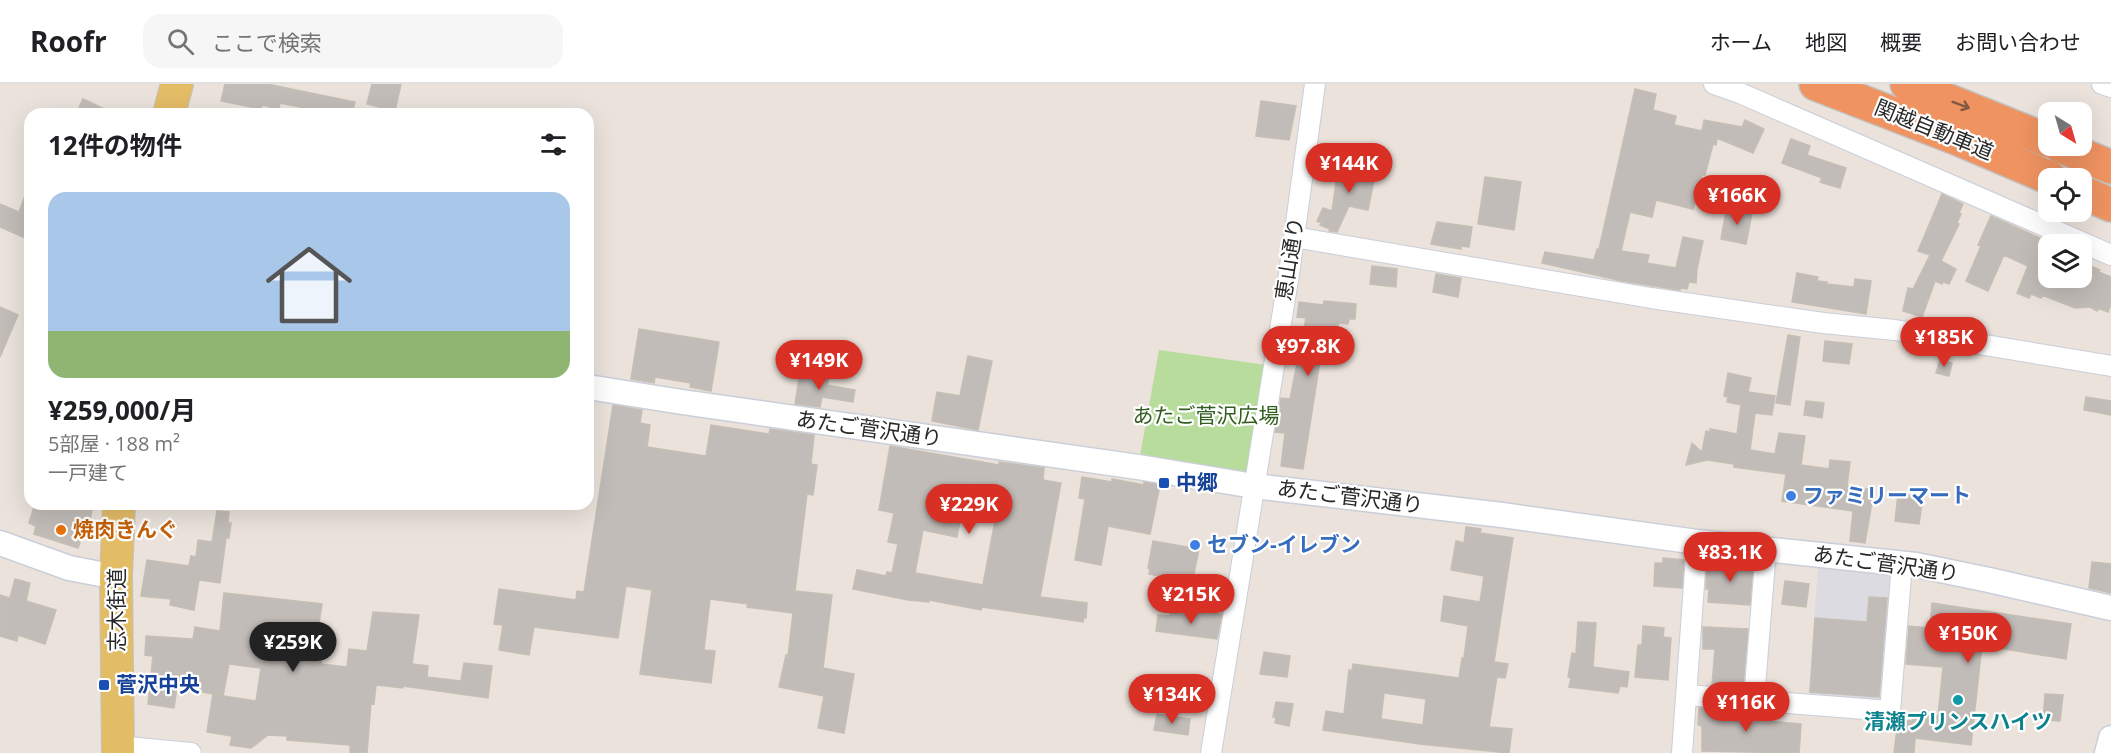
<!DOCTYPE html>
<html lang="ja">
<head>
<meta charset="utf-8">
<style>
  :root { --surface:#fff; --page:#f6f6f6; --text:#202124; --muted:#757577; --line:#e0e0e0; --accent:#d93025 }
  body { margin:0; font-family:"Open Sans","Noto Sans JP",sans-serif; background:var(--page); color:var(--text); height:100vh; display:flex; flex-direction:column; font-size:22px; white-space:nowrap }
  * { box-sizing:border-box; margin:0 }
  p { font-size:20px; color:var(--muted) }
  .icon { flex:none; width:33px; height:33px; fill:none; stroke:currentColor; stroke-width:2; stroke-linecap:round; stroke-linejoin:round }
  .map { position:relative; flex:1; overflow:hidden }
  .drawer { position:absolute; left:24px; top:24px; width:570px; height:402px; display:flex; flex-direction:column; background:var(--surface); border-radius:18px; box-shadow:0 6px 24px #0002 }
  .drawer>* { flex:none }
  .needle { width:39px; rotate:143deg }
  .controls { position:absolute; left:2038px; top:18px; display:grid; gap:12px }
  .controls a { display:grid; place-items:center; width:54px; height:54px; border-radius:12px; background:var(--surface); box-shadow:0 6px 24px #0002; font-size:30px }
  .price { position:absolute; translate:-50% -51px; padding:0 14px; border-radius:21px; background:var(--accent); color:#fff; font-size:20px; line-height:39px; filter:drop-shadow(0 2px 3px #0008) }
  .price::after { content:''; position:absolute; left:50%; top:36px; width:18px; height:14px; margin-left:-9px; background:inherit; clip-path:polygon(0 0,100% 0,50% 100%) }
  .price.active { background:#222; color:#fff }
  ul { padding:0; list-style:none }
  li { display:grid; align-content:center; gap:12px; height:318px; padding:0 24px }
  li span { display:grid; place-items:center; height:186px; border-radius:18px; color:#555 }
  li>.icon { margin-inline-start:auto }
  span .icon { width:108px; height:108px; fill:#fffc; stroke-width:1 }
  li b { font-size:26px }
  h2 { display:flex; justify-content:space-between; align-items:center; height:72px; padding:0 24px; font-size:26px }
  header { display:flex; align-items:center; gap:36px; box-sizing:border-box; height:84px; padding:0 30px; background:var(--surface); border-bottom:2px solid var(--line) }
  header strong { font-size:28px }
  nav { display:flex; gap:33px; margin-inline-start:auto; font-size:21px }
  .search { width:420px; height:54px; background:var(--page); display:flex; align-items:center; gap:15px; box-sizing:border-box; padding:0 21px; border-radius:18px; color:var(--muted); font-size:22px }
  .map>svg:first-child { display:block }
</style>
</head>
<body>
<header>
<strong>Roofr</strong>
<div class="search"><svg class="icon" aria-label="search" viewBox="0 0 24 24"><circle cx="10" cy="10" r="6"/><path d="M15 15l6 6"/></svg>ここで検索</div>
<nav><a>ホーム</a><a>地図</a><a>概要</a><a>お問い合わせ</a></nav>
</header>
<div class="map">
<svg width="2111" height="669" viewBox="0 0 2111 669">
  <rect width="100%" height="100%" fill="#eae2db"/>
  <path fill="#dddbe2" d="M 1819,471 L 1902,480 L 1890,627 L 1808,621 Z"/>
  <path fill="#b7dc9c" d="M 1159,266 L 1273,282 L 1254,402 L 1138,383 Z"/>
  <path fill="#c2bcb8" stroke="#c5beb5" stroke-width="1.5" fill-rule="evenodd" d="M 225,0 L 267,0 L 355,18 L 352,30 L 309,30 L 310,25 L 280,19 L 279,25 L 262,21 L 261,25 L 221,17 Z
    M 372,0 L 401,0 L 395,27 L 367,20 Z
    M 1635,5 L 1656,10 L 1653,26 L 1676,32 L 1674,41 L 1702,47 L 1704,36 L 1742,43 L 1745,36 L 1764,45 L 1753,69 L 1717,54 L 1716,61 L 1713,60 L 1705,91 L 1702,91 L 1693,125 L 1656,116 L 1652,133 L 1630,128 L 1621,167 L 1649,171 L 1647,179 L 1676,184 L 1683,153 L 1703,157 L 1697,185 L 1696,199 L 1689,198 L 1687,205 L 1680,204 L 1680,206 L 1622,197 L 1542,179 L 1545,168 L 1594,176 L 1597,165 L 1599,165 Z
    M 83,15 L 115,30 L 76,30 Z
    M 1261,17 L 1296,22 L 1289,56 L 1256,52 Z
    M 1791,55 L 1810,62 L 1807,71 L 1846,84 L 1840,104 L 1820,98 L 1822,94 L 1782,79 Z
    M 1339,78 L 1376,86 L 1368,126 L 1349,122 L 1337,148 L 1329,147 L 1330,145 L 1320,141 L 1322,139 L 1317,137 L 1323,124 L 1332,127 Z
    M 1485,93 L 1521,98 L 1514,146 L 1478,140 Z
    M 29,101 L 30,101 L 30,156 L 0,143 L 0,120 L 19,128 Z
    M 1942,110 L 1963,120 L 1959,129 L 1961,130 L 1957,139 L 1959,140 L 1941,177 L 1956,185 L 1949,200 L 1943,198 L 1942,200 L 1935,197 L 1922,233 L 1903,227 L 1903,226 L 1908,204 L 1913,205 L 1930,171 L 1918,167 Z
    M 1730,124 L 1752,129 L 1746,160 L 1721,155 L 1726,127 L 1729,128 Z
    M 1991,132 L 2053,160 L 2049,160 L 2049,170 L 2039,194 L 2082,194 L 2082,178 L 2100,186 L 2099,188 L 2111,193 L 2111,220 L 2108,228 L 2098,224 L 2097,227 L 2090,223 L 2075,224 L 2042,211 L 2041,214 L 2031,210 L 2029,214 L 2017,209 L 2028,182 L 2004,171 L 1988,207 L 1966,197 L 1981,162 L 1978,161 Z
    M 1437,138 L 1472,143 L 1469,163 L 1461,162 L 1461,165 L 1431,160 Z
    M 1372,182 L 1397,185 L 1396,203 L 1370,200 Z
    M 1797,189 L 1818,193 L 1817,197 L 1827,198 L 1827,200 L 1854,203 L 1855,195 L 1871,197 L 1866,230 L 1792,218 Z
    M 1436,190 L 1461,194 L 1458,213 L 1433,208 Z
    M 1324,217 L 1356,220 L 1355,235 L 1349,235 L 1348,240 L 1338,239 L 1337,253 L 1324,252 L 1303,385 L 1281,382 L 1285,349 L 1275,348 L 1281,314 L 1290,315 L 1306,234 L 1297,233 L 1299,218 L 1323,221 Z
    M 0,223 L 18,231 L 0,273 Z
    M 639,245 L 719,258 L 711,307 L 690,303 L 691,299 L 655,293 L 654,299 L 631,295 Z
    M 1788,251 L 1800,253 L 1790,321 L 1776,319 Z
    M 1825,257 L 1852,260 L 1849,280 L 1823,277 Z
    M 968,272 L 992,277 L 978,346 L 932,337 L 937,308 L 960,312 Z
    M 1940,276 L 1952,279 L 1949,292 L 1936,289 Z
    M 800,288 L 829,293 L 827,301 L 855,306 L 853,318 L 822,313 L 820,323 L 795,320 Z
    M 1728,289 L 1751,294 L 1748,308 L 1775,312 L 1772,331 L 1755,329 L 1750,366 L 1775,370 L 1779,349 L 1805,352 L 1801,381 L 1829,385 L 1830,376 L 1850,378 L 1847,402 L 1874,406 L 1865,459 L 1850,457 L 1853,427 L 1782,417 L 1786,390 L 1734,383 L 1734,380 L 1707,376 L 1686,381 L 1692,359 L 1702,368 L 1706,347 L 1710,348 L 1710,345 L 1737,350 L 1741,321 L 1727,318 L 1728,313 L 1724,312 Z
    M 2086,313 L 2111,317 L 2111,331 L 2084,326 Z
    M 1806,317 L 1824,319 L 1822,334 L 1804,331 Z
    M 613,321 L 642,326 L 640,339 L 650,341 L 647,363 L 706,372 L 711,341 L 769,350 L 770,345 L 814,351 L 811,380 L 817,381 L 813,411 L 807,410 L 795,507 L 832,511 L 823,584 L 854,590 L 844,649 L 818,644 L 824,612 L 779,603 L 786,571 L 788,572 L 793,529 L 747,523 L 748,520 L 710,515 L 704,566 L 715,567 L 711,599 L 640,590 L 652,506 L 626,502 L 618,554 L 534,543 L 529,571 L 499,566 L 503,541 L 494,540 L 499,505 L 576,516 L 577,507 L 584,508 Z
    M 890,362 L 999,381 L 999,378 L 1044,384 L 1043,396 L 1061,399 L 1040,513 L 1087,519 L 1086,534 L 1084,534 L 1083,538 L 982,523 L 981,526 L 929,516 L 929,518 L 908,516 L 853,505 L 857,486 L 886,492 L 887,488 L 892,489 L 898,460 L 888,458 L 894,429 L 879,426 ZM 967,399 L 998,405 L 995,420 L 998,421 L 983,501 L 915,489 L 923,446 L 957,453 Z
    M 1082,393 L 1112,398 L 1112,395 L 1144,401 L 1144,398 L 1160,401 L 1150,450 L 1108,442 L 1101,481 L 1075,476 L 1085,415 L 1079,414 Z
    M 1898,410 L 1923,413 L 1919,440 L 1895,437 Z
    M 35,420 L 92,420 L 90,426 L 92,427 L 85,454 L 82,453 L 78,464 L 34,450 L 36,442 L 29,439 Z
    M 217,427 L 229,428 L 228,439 L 231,439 L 229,454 L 226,454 L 220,499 L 199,496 L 194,526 L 170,521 L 171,515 L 141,512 L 147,476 L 189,482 L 191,472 L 196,473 L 198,456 L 212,458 Z
    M 1466,443 L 1481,445 L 1480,449 L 1513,454 L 1494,578 L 1508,580 L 1505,594 L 1497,593 L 1489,643 L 1512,645 L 1509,669 L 1420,660 L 1323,646 L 1326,627 L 1344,630 L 1349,586 L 1352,587 L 1353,580 L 1459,594 L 1462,574 L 1464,574 L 1468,542 L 1441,537 L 1444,512 L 1480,518 L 1484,492 L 1451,486 L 1456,457 L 1464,459 ZM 1384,609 L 1426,615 L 1423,641 L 1381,635 Z
    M 1153,457 L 1199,465 L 1192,499 L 1149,490 L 1150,485 L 1148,484 Z
    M 1663,474 L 1684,476 L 1682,504 L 1654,502 L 1655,479 L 1663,479 Z
    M 1716,477 L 1753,479 L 1750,521 L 1708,518 L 1709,505 L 1706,505 L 1707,483 L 1716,484 Z
    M 2092,478 L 2111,480 L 2111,509 L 2089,504 Z
    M 15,495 L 30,499 L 26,517 L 56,526 L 45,560 L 18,551 L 17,557 L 0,552 L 0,511 L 10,514 Z
    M 1785,497 L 1809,500 L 1806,523 L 1782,520 Z
    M 224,509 L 322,520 L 316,559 L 324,560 L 321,580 L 347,583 L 349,565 L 367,567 L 373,528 L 419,531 L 412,580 L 428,582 L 427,593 L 461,597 L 464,579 L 492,582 L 488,614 L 403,602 L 403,604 L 376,601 L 374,620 L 371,619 L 367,669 L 350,669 L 350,661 L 287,656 L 287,652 L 268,651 L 251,664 L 230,661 L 232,652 L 207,648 L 213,610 L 223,612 L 177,603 L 174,624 L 148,620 L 153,572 L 145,571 L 146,552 L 193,555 L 195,543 L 220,547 ZM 229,580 L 261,584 L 256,617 L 223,612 Z
    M 1869,513 L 1887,514 L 1879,613 L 1810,608 L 1815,534 L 1867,538 Z
    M 1932,519 L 2071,540 L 2066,575 L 2048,572 L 2049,570 L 2046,572 L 1982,561 L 1971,661 L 1915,654 L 1914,669 L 1894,669 L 1898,636 L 1912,637 L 1913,630 L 1938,632 L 1943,583 L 1906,580 L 1909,542 L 1930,544 Z
    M 1203,528 L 1222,530 L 1217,555 L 1156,547 L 1158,531 L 1170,532 L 1170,529 L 1198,531 L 1198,529 L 1203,529 Z
    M 1578,538 L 1596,539 L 1593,583 L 1629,588 L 1627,603 L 1620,602 L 1618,609 L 1569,603 L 1571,594 L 1568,593 L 1572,569 L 1576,570 Z
    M 1643,542 L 1664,544 L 1663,553 L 1671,554 L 1668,596 L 1635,593 L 1638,561 L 1642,561 Z
    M 1703,543 L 1748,545 L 1743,603 L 1712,601 L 1715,565 L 1703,565 Z
    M 1264,568 L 1290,572 L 1287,593 L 1260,590 Z
    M 2045,610 L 2063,611 L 2060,637 L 2043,636 Z
    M 1276,618 L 1293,620 L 1289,642 L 1275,639 L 1276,633 L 1273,633 Z
    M 1699,624 L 1746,628 L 1746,633 L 1752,633 L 1752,636 L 1801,640 L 1799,669 L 1702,667 L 1702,642 L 1698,641 Z
    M 1157,630 L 1190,635 L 1188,651 L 1154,646 Z"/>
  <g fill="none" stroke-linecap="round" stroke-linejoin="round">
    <g stroke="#caced9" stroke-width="22">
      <path id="minor" d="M 1714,0 L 1740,9 L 2111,171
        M 2102,0 L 2111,3
        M 1294,153 L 1651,214 L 1823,239 L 1895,246 L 2111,282
        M 1687,611 L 1890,627 L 1902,480
        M 1754,616 L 1766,465
        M 118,662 L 191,669
        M 1211,669 L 1289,190 L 1315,0
        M 1682,669 L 1697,458"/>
    </g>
    <g stroke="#caced9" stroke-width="27">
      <path id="tertiary" d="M 588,303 L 682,318 L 1138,383 L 1254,402 L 1502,431 L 1697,458 L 1916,481 L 1989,496 L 2111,524
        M 0,459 L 69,484 L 116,493
        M 2107,669 L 2111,654"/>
    </g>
    <g stroke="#c3c3c3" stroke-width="34">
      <path id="primary" d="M 169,30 L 177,0
        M 118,669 L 116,493 L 119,420"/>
    </g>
    <g stroke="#c3c3c3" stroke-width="36">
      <path id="motorway" d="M 1816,0 L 1956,54 L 2050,94
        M 1907,0 L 2049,57
        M 2060,62 L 2111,83
        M 2082,108 L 2111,121"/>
    </g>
    <use href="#minor" stroke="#fff" stroke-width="20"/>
    <use href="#tertiary" stroke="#fff" stroke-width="24"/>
    <use href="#primary" stroke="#e3bc66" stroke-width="32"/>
    <use href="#motorway" stroke="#ef9361" stroke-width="33"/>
  </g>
  <defs><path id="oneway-shaft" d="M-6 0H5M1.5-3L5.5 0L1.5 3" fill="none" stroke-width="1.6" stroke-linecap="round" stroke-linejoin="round" transform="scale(1.5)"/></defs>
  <use stroke="#825842" href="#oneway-shaft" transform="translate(1961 21) rotate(21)"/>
  <g fill="#1a4fb4" stroke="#fff" stroke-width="2">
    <rect x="1158" y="393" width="12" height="12" rx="3"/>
    <rect x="98" y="595" width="12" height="12" rx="3"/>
  </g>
  <g fill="#3f7fe0" stroke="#fff" stroke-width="2">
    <circle cx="1791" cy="412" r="6"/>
    <circle cx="1195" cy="461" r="6"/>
  </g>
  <circle fill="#e8710a" stroke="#fff" stroke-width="2" cx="61" cy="446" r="6"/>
  <circle fill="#0f9aa8" stroke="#fff" stroke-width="2" cx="1958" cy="616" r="6"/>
  <g text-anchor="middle" stroke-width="4.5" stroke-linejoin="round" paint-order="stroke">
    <g font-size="21" fill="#282828" stroke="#fff">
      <text transform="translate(1934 46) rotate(22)" y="7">関越自動車道</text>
      <text transform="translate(1290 175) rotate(-81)" y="7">恵山通り</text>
      <text transform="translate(869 345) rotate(8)" y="7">あたご菅沢通り</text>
      <text transform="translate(1350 413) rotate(7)" y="7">あたご菅沢通り</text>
      <text transform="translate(1886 480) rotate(8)" y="7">あたご菅沢通り</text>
      <text transform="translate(117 526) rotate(-90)" y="7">志木街道</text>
    </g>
    <g font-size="21" fill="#325e20" stroke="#fff">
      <text x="1206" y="339">あたご菅沢広場</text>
    </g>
    <g font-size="21" font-weight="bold" fill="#164399" stroke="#fff" text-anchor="start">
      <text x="1176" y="406">中郷</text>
      <text x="116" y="608">菅沢中央</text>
    </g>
    <g font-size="21" font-weight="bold" fill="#366cbe" stroke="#fff" text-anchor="start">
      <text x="1803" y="419">ファミリーマート</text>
      <text x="1207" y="468">セブン-イレブン</text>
    </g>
    <g font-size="21" font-weight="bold" fill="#c56008" stroke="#fff" text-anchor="start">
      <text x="73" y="453">焼肉きんぐ</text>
    </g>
    <g font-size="21" font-weight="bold" fill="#0d838f" stroke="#fff">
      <text x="1958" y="645">清瀬プリンスハイツ</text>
    </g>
  </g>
</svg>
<div class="controls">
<a><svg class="needle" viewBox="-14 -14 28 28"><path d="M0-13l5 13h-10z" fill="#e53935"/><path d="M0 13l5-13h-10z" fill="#757577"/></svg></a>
<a><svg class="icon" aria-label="locate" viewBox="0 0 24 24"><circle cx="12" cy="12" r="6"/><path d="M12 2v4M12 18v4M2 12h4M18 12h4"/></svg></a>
<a><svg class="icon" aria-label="layers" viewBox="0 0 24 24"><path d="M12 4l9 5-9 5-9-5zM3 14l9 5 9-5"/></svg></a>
</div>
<b class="price" style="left:1349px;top:110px">¥144K</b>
<b class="price" style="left:1737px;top:142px">¥166K</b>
<b class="price" style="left:1944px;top:284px">¥185K</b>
<b class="price" style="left:1308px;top:293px">¥97.8K</b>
<b class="price" style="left:819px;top:307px">¥149K</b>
<b class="price" style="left:969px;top:451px">¥229K</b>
<b class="price" style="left:1730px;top:499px">¥83.1K</b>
<b class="price" style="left:1191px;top:541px">¥215K</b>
<b class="price" style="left:1968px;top:580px">¥150K</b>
<b class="price active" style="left:293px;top:589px">¥259K</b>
<b class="price" style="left:1172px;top:641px">¥134K</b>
<b class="price" style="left:1746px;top:649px">¥116K</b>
<section class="drawer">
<h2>12件の物件<svg class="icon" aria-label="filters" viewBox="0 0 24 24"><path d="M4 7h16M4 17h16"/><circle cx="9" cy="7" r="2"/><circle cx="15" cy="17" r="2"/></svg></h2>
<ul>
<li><span style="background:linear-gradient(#a9c7e8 75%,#8fb573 0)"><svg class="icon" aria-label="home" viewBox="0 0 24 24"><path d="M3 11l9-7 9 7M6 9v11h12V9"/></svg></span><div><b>¥259,000/月</b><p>5部屋 · 188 m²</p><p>一戸建て</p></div></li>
</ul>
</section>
</div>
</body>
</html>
